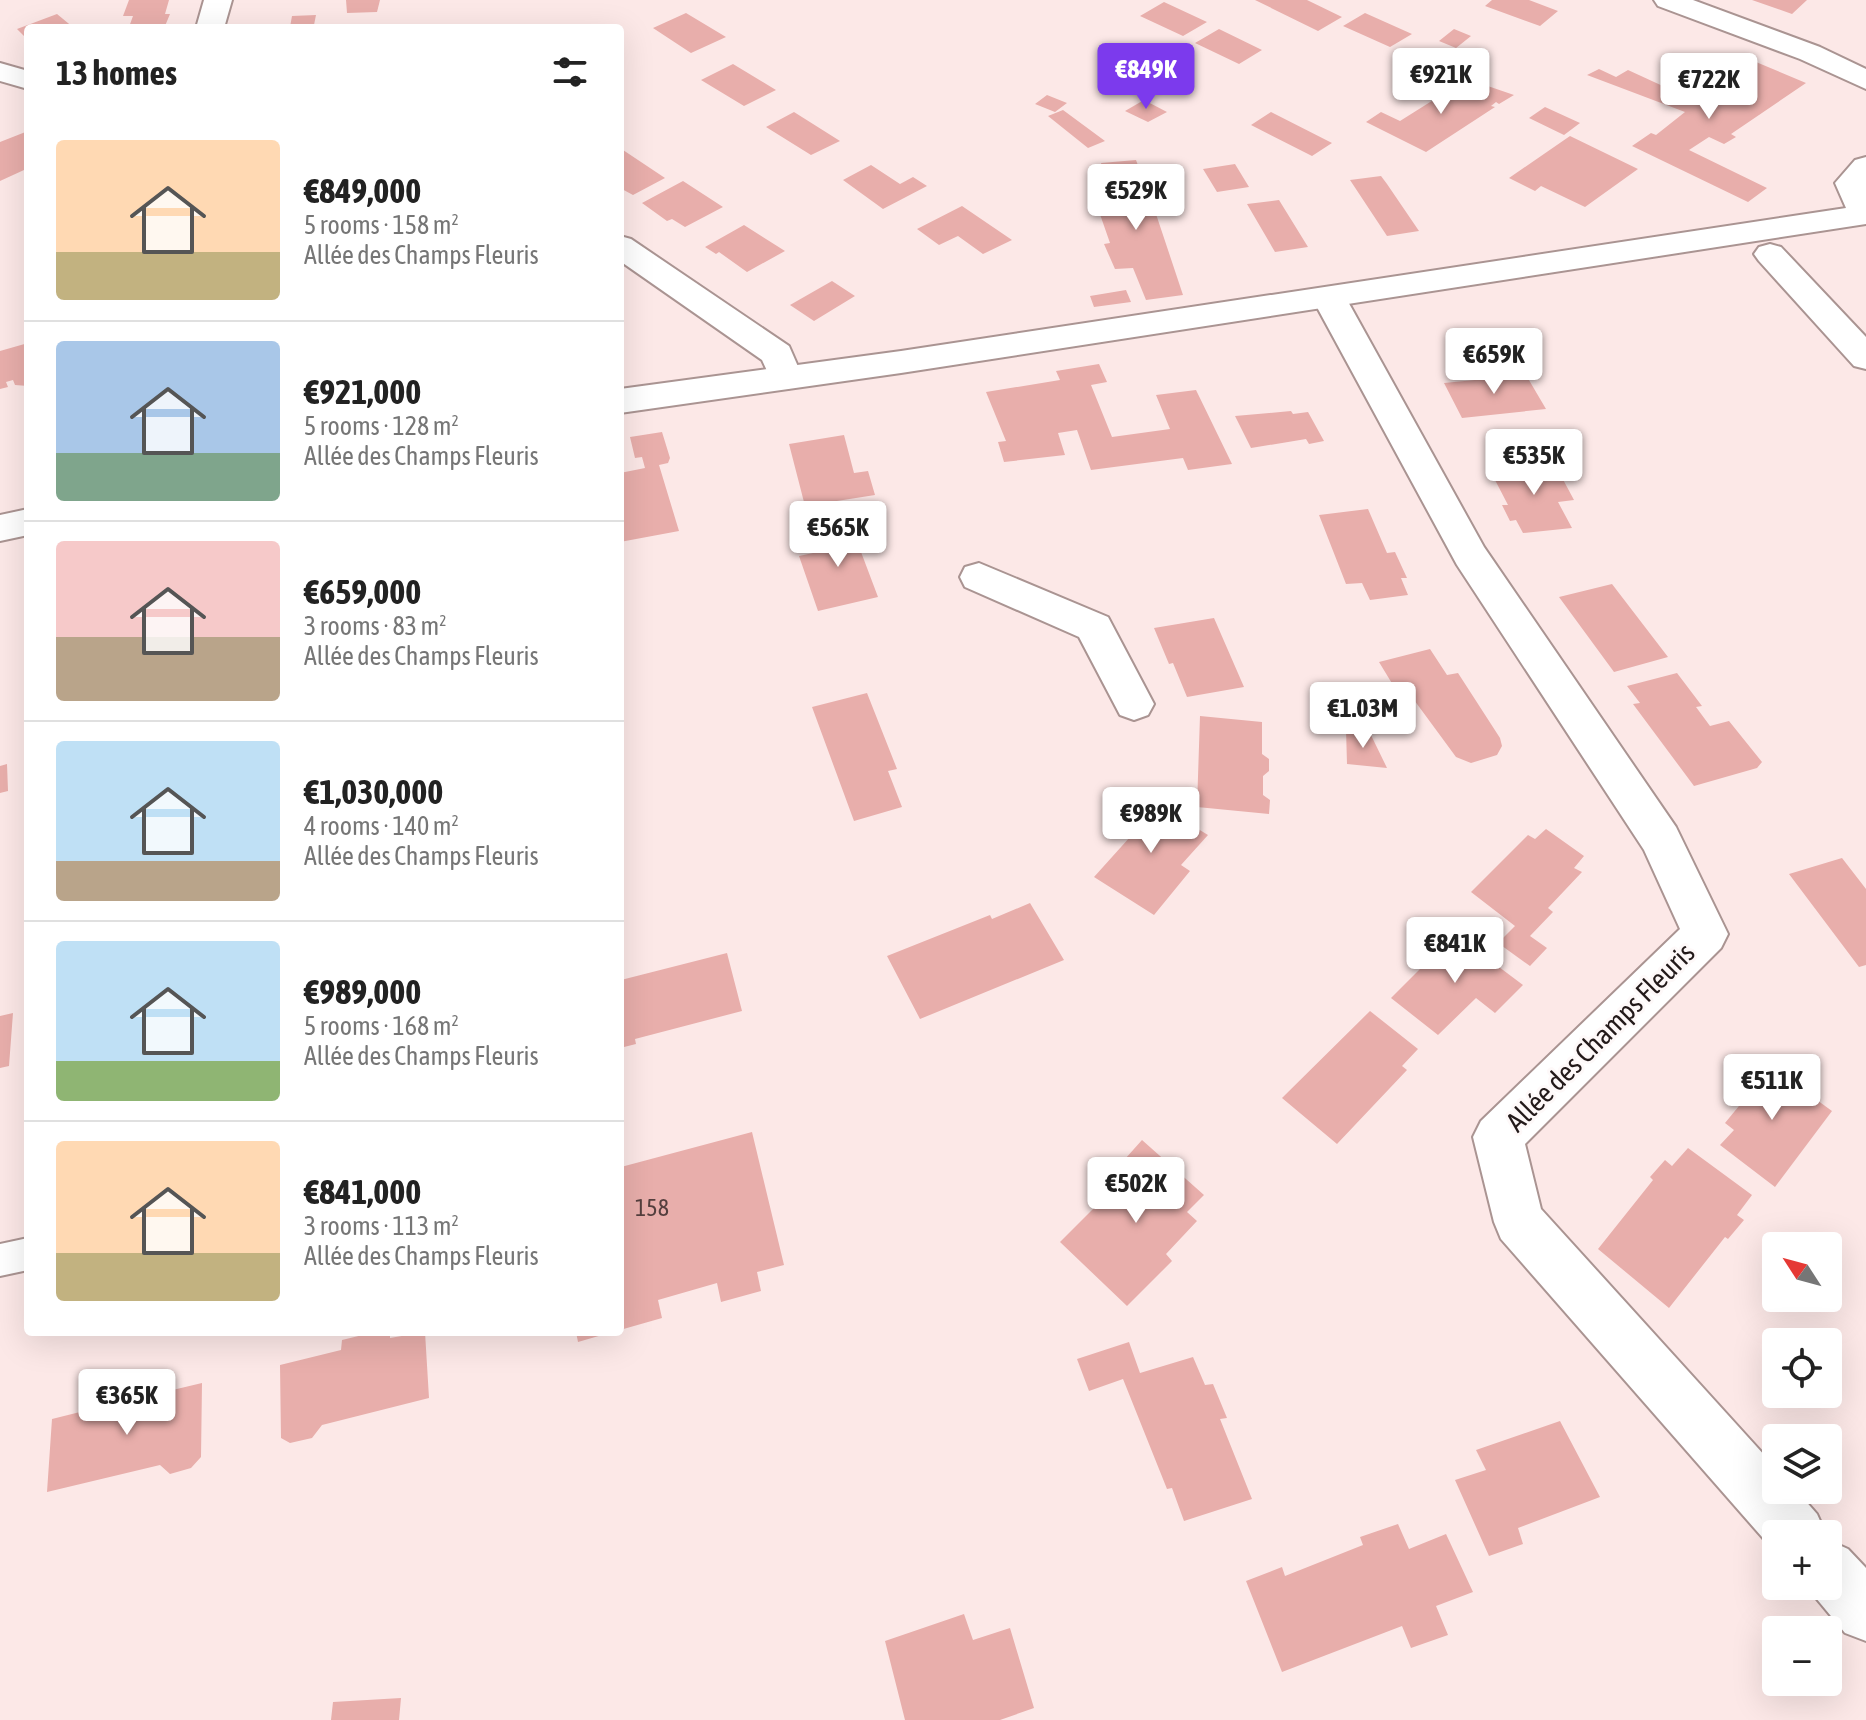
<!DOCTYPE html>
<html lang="en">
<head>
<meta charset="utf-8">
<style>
  :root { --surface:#fff; --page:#f6f6f6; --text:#222; --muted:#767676; --line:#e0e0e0; --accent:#7c3aed }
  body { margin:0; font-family:"Asap Condensed",sans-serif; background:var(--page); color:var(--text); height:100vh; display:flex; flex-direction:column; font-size:30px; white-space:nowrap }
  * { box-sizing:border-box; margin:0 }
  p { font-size:26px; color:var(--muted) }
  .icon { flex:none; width:44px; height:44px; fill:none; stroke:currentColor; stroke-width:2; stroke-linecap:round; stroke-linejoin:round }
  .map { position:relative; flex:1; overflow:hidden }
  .side { position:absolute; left:24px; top:24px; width:600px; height:1312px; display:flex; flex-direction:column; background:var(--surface); border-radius:8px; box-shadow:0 8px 32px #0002 }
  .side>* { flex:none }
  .needle { width:52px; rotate:306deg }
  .buttons { position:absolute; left:1762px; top:1232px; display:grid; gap:16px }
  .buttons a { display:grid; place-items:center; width:80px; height:80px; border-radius:8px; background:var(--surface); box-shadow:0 8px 32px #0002; font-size:40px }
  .price { position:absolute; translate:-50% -68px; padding:0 18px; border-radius:8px; background:#fff; color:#222; font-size:26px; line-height:52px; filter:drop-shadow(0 2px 4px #0008) }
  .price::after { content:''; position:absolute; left:50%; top:48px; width:24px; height:18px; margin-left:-12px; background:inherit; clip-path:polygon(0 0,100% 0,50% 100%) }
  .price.selected { background:var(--accent); color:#fff }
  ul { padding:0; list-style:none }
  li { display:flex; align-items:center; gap:24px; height:200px; padding:0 32px }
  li+li { border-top:2px solid var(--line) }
  li span { display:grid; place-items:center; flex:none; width:224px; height:160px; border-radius:8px; color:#555 }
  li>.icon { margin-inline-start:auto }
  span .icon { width:96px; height:96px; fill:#fffc; stroke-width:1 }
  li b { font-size:34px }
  h2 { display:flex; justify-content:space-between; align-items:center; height:96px; padding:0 32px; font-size:34px }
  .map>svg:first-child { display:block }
</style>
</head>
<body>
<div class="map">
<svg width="1866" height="1720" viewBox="0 0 1866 1720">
  <rect width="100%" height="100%" fill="#fce8e7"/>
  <path fill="#e8aeab" d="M 129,0 L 169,0 L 165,14 L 170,14 L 165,26 L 129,27 L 133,16 L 123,16 Z
    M 346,0 L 380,0 L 377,12 L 347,13 Z
    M 1255,0 L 1307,0 L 1342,17 L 1318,31 Z
    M 1492,0 L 1529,0 L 1558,11 L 1540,26 L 1485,6 Z
    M 1752,0 L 1807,0 L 1792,14 Z
    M 1164,2 L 1207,22 L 1183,36 L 1140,16 Z
    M 686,13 L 726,37 L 691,53 L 653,28 Z
    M 1365,13 L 1412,34 L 1390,47 L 1343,26 Z
    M 57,14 L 74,28 L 28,28 L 28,34 L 24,36 L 17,29 Z
    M 316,15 L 314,25 L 290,27 L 292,16 Z
    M 1219,29 L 1262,50 L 1239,64 L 1195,43 Z
    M 1454,29 L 1471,36 L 1456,48 L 1439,41 Z
    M 1756,62 L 1806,83 L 1731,134 L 1736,137 L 1724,144 L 1709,137 L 1689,150 L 1767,188 L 1748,202 L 1632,146 L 1651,133 L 1656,135 L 1685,112 L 1587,75 L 1599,69 L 1616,77 L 1628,70 L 1678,93 L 1675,95 L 1696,105 Z
    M 733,64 L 776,90 L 744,106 L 701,80 Z
    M 1479,83 L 1514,95 L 1499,104 L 1496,102 L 1491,106 L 1495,107 L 1426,152 L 1366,122 L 1381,112 L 1400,121 L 1454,87 L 1467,94 Z
    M 1047,95 L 1067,103 L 1055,112 L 1035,104 Z
    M 1144,100 L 1167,112 L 1148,122 L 1125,111 Z
    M 1545,107 L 1580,123 L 1564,135 L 1529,118 Z
    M 1063,110 L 1105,141 L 1088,148 L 1048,116 Z
    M 794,112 L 840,141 L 811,155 L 766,127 Z
    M 1271,112 L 1332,143 L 1312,156 L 1251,125 Z
    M 28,131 L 28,174 L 24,170 L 0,181 L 0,142 Z
    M 1570,136 L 1638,169 L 1585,207 L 1541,186 L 1535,191 L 1509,178 Z
    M 620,148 L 665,178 L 633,195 L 620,188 Z
    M 1136,160 L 1157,217 L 1183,295 L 1146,300 L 1133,268 L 1115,269 L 1104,244 L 1110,243 L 1095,200 L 1112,198 L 1101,163 Z
    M 1235,164 L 1249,187 L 1217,192 L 1203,169 Z
    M 871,165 L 900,184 L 913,177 L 927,186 L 883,209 L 843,180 Z
    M 1381,176 L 1387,184 L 1419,231 L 1387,236 L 1350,180 Z
    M 683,181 L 723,207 L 685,227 L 672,219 L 667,221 L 642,203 Z
    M 1279,200 L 1308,247 L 1275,252 L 1247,204 Z
    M 962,206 L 1012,240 L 983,254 L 958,236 L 939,245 L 917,229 Z
    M 744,225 L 785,251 L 747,272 L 719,252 L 716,254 L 705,247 Z
    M 832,281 L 855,296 L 814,321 L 790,305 Z
    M 1126,290 L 1131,302 L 1094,307 L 1090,296 Z
    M 28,343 L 28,386 L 15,385 L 13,380 L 6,382 L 8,387 L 0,389 L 0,351 Z
    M 1099,364 L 1107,382 L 1091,385 L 1112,437 L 1170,429 L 1156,395 L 1196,390 L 1232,464 L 1188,470 L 1183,458 L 1091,470 L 1077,430 L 1058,433 L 1065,455 L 1004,462 L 998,442 L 1006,441 L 986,392 L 1060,380 L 1056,371 Z
    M 1526,375 L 1546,409 L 1462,418 L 1444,383 Z
    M 1291,411 L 1293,414 L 1308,412 L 1324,441 L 1309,444 L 1306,439 L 1251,448 L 1235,416 Z
    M 662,432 L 670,458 L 668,463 L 659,465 L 679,531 L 620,542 L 620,473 L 645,468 L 642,457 L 635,458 L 630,437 Z
    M 844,435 L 854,473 L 868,471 L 875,495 L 805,506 L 789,444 Z
    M 1536,461 L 1543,473 L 1559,472 L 1574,500 L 1558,502 L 1572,528 L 1523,533 L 1516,520 L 1510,521 L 1502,505 L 1508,505 L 1495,480 L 1506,479 L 1499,465 Z
    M 1368,509 L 1387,553 L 1395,552 L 1407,578 L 1401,578 L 1408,595 L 1370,600 L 1362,583 L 1346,584 L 1319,515 Z
    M 860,525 L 866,542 L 858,544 L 878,597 L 818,611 L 799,556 L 813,553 L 808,536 Z
    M 1612,584 L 1668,657 L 1614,672 L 1559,597 Z
    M 1214,618 L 1244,687 L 1187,697 L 1173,663 L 1169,664 L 1154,628 Z
    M 1430,649 L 1447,675 L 1458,673 L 1500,738 L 1502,746 L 1497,755 L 1471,763 L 1456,757 L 1406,689 L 1396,690 L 1379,662 Z
    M 1677,673 L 1702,706 L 1696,707 L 1710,726 L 1729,721 L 1762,762 L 1757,768 L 1694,786 L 1633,704 L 1640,703 L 1627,686 Z
    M 867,693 L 897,769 L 888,771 L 902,807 L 854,821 L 812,707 Z
    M 1200,716 L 1262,722 L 1262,754 L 1269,759 L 1269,771 L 1263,776 L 1263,795 L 1270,800 L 1269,814 L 1197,807 Z
    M 1346,729 L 1369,731 L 1387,768 L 1347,764 Z
    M 7,764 L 8,791 L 0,793 L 0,766 Z
    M 1142,795 L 1208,835 L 1181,865 L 1190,871 L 1154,915 L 1094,877 L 1130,837 L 1114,826 Z
    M 1546,829 L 1584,856 L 1574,868 L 1582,872 L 1548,908 L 1553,912 L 1530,936 L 1547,948 L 1530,966 L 1498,943 L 1515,926 L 1471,892 L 1528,835 L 1535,839 Z
    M 1842,858 L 1866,889 L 1866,965 L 1859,967 L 1789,874 Z
    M 1030,903 L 1064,960 L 920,1019 L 887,956 L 990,915 L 992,919 Z
    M 1455,934 L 1523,985 L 1495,1013 L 1476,998 L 1438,1035 L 1391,998 Z
    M 727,953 L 742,1011 L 635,1039 L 636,1044 L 620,1048 L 621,980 Z
    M 1370,1011 L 1418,1049 L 1402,1066 L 1407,1070 L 1337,1144 L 1282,1098 Z
    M 13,1013 L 9,1066 L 0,1068 L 0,1016 Z
    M 1759,1058 L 1832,1111 L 1775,1187 L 1720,1145 L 1734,1130 L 1725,1123 L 1748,1095 L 1735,1086 Z
    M 752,1132 L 784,1265 L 757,1272 L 761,1291 L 721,1302 L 717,1283 L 658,1300 L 662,1318 L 620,1330 L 621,1167 Z
    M 1142,1140 L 1204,1195 L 1187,1212 L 1197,1221 L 1166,1254 L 1172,1261 L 1127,1306 L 1060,1242 L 1135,1167 L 1125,1159 Z
    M 1688,1148 L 1752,1195 L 1737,1215 L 1744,1220 L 1728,1239 L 1725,1237 L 1669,1308 L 1598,1249 L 1653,1180 L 1650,1177 L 1665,1160 L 1672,1166 Z
    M 375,1332 L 390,1332 L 390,1338 L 425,1332 L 429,1398 L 322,1425 L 312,1438 L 290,1443 L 281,1438 L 280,1365 L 341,1350 L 342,1340 Z
    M 576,1332 L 609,1332 L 609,1333 L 578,1342 Z
    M 1129,1342 L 1140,1373 L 1193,1357 L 1205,1385 L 1213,1384 L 1227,1418 L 1220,1419 L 1252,1499 L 1184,1521 L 1172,1488 L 1167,1489 L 1123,1379 L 1089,1391 L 1077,1359 Z
    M 202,1383 L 201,1457 L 191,1468 L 170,1474 L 160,1465 L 47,1492 L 52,1419 L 88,1410 L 89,1400 L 139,1389 L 139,1398 Z
    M 1560,1421 L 1600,1497 L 1518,1528 L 1523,1544 L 1489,1556 L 1455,1480 L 1486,1470 L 1476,1450 Z
    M 1398,1524 L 1409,1549 L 1446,1534 L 1473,1592 L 1436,1606 L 1448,1635 L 1411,1648 L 1402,1626 L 1282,1672 L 1246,1581 L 1282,1567 L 1285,1576 L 1363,1545 L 1360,1537 Z
    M 964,1614 L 973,1640 L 1010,1628 L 1034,1708 L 1000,1720 L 905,1720 L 885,1641 Z
    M 401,1698 L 399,1720 L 331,1720 L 333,1702 Z"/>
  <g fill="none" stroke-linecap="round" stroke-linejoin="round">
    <g stroke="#aa9492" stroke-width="4">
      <path id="lane" d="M 28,1238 L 28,1270 L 0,1276 L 0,1244 Z"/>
    </g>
    <g stroke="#aa9492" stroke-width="4">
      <path id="street" d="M 204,0 L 232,0 L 224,28 L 196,28 Z
        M 1654,0 L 1693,0 L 1820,47 L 1866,69 L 1866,89 L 1800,59 L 1658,6 Z
        M 0,63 L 28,71 L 28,89 L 0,81 Z
        M 620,236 L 631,239 L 789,346 L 803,378 L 798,386 L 786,389 L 774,386 L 762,360 L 620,261 Z
        M 1770,244 L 1781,247 L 1866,337 L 1866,369 L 1854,366 L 1759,261 L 1754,254 L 1759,247 Z
        M 1329,288 L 1341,291 L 1346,298 L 1484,547 L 1676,827 L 1728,934 L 1721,948 L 1525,1144 L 1541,1209 L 1776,1468 L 1776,1490 L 1796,1490 L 1817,1514 L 1826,1534 L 1776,1534 L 1776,1553 L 1501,1239 L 1494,1222 L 1473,1137 L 1481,1121 L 1680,929 L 1644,850 L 1457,565 L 1312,298 L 1317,291 Z
        M 979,563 L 1108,617 L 1154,704 L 1148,715 L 1134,720 L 1120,715 L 1079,637 L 965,587 L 960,577 L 965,567 Z
        M 1828,1540 L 1848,1549 L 1866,1568 L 1866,1641 L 1845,1633 L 1806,1586 L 1828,1586 Z"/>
    </g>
    <g stroke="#aa9492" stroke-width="4">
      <path id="secondary" d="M 1866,157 L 1866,224 L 901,373 L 620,413 L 620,389 L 901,351 L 1846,208 L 1835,183 L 1855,160 Z
        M 28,509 L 28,535 L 0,541 L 0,515 Z"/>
    </g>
    <use href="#lane" fill="#fff" fill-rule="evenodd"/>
    <use href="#street" fill="#fff" fill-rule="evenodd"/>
    <use href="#secondary" fill="#fff" fill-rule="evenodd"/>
  </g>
  <g text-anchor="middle" stroke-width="6" stroke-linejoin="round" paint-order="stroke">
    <g font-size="24" fill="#543f3e">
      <text x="652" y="1216">158</text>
    </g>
    <g font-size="28" fill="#231a1a" stroke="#fef9f9">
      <text transform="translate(1600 1037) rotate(-45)" y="10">Allée des Champs Fleuris</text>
    </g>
  </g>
</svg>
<div class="buttons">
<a><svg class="needle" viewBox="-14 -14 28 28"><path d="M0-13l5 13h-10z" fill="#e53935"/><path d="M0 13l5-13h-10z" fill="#767676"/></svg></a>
<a><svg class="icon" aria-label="locate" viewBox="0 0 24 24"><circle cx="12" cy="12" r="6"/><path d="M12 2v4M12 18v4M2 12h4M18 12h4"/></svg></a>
<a><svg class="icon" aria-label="layers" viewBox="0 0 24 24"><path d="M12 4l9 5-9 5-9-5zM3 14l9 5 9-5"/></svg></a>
<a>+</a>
<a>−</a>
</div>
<b class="price selected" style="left:1146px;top:111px">€849K</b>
<b class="price" style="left:1441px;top:116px">€921K</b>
<b class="price" style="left:1709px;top:121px">€722K</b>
<b class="price" style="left:1136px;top:232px">€529K</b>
<b class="price" style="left:1494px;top:396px">€659K</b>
<b class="price" style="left:1534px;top:497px">€535K</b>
<b class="price" style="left:838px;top:569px">€565K</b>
<b class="price" style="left:1363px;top:750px">€1.03M</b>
<b class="price" style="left:1151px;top:855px">€989K</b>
<b class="price" style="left:1455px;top:985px">€841K</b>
<b class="price" style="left:1772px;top:1122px">€511K</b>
<b class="price" style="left:1136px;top:1225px">€502K</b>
<b class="price" style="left:127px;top:1437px">€365K</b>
<section class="side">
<h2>13 homes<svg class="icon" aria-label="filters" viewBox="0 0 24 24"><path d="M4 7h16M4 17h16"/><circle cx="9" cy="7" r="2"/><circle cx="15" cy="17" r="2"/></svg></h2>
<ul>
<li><span style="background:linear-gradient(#ffd9b3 70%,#c2b280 0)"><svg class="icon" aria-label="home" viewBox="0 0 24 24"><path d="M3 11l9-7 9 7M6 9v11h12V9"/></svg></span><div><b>€849,000</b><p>5 rooms · 158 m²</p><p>Allée des Champs Fleuris</p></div></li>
<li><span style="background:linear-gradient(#a9c7e8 70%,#7fa58c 0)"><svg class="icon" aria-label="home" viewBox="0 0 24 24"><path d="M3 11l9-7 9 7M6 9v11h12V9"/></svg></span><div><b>€921,000</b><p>5 rooms · 128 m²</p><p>Allée des Champs Fleuris</p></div></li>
<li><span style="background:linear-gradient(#f6c9c9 60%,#b9a48a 0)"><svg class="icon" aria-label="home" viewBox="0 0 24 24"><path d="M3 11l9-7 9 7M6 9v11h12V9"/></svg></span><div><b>€659,000</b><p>3 rooms · 83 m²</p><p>Allée des Champs Fleuris</p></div></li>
<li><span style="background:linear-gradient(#bfe0f5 75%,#b9a48a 0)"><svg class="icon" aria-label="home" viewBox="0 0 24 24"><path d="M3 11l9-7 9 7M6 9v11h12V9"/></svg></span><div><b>€1,030,000</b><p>4 rooms · 140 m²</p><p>Allée des Champs Fleuris</p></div></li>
<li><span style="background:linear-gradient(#bfe0f5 75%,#8fb573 0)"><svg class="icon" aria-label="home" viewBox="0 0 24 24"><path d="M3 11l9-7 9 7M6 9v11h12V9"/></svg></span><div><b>€989,000</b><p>5 rooms · 168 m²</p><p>Allée des Champs Fleuris</p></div></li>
<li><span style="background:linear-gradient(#ffd9b3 70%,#c2b280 0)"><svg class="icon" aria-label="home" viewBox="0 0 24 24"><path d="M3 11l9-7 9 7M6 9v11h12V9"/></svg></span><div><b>€841,000</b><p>3 rooms · 113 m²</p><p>Allée des Champs Fleuris</p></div></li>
</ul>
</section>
</div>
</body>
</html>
